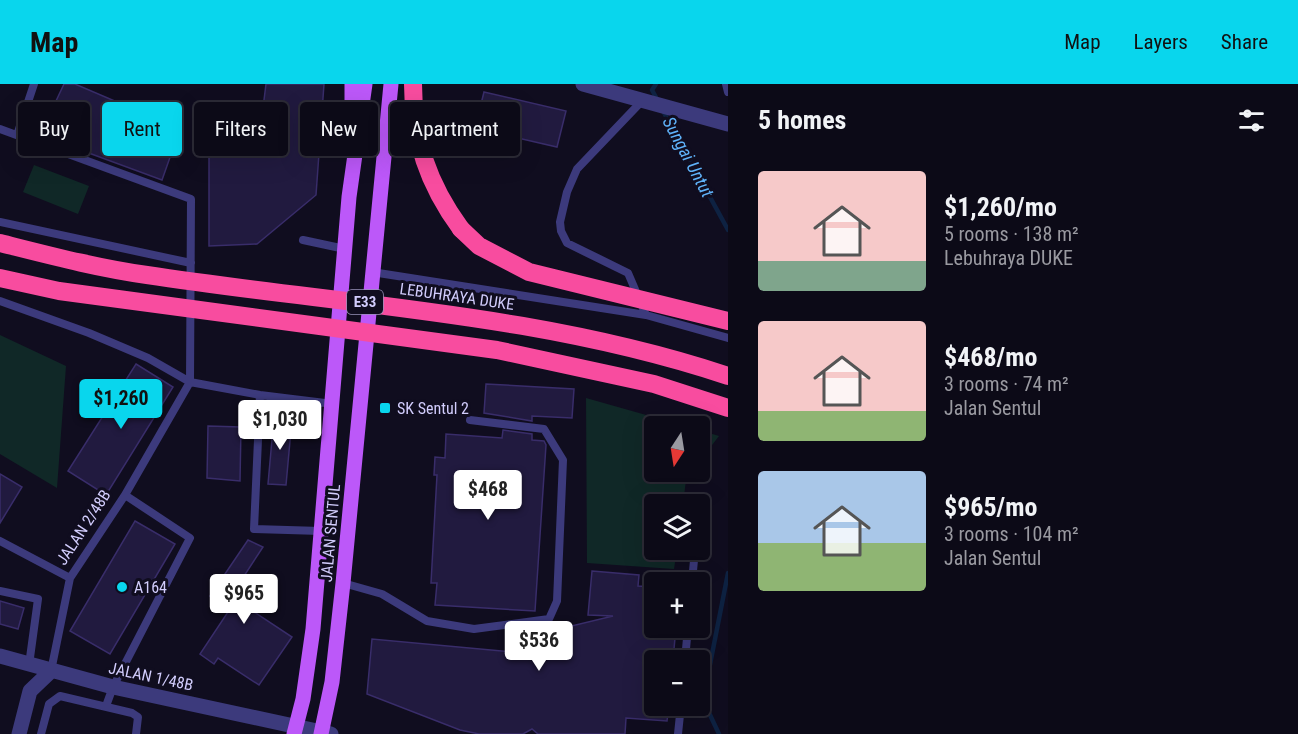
<!DOCTYPE html>
<html lang="en">
<head>
<meta charset="utf-8">
<style>
  :root { --surface:#0c0a17; --page:#1a1824; --text:#f1f3f6; --muted:#9a9aa1; --line:#2c2b36; --accent:#09d6ed }
  body { margin:0; font-family:"Roboto Condensed",sans-serif; background:var(--page); color:var(--text); height:100vh; display:flex; flex-direction:column; font-size:22px; white-space:nowrap }
  * { box-sizing:border-box; margin:0 }
  p { font-size:20px; color:var(--muted) }
  .icon { flex:none; width:33px; height:33px; fill:none; stroke:currentColor; stroke-width:2; stroke-linecap:round; stroke-linejoin:round }
  .map { position:relative; flex:1; overflow:hidden }
  .side { display:flex; flex-direction:column; background:var(--surface); width:570px }
  .side>* { flex:none }
  .banner { position:absolute; left:18px; top:18px; width:570px; height:54px; display:flex; gap:12px }
  .needle { width:39px; rotate:192deg }
  .fabs { position:absolute; left:644px; top:332px; display:grid; gap:12px }
  .fabs a { display:grid; place-items:center; width:66px; height:66px; border-radius:6px; background:var(--surface); box-shadow:0 6px 24px #0002,0 0 0 2px var(--line); font-size:30px }
  .price { position:absolute; translate:-50% -51px; padding:0 14px; border-radius:6px; background:#fff; color:#222; font-size:20px; line-height:39px; filter:drop-shadow(0 2px 3px #0008) }
  .price::after { content:''; position:absolute; left:50%; top:36px; width:18px; height:14px; margin-left:-9px; background:inherit; clip-path:polygon(0 0,100% 0,50% 100%) }
  .price.current { background:var(--accent); color:#111 }
  ul { padding:0; list-style:none }
  li { display:flex; align-items:center; gap:18px; height:150px; padding:0 30px }
  li span { display:grid; place-items:center; flex:none; width:168px; height:120px; border-radius:6px; color:#555 }
  li>.icon { margin-inline-start:auto }
  span .icon { width:72px; height:72px; fill:#fffc; stroke-width:1 }
  li b { font-size:26px }
  h2 { display:flex; justify-content:space-between; align-items:center; height:72px; padding:0 30px; font-size:26px }
  .tag { padding:0 21px; border-radius:6px; background:var(--surface); box-shadow:0 6px 24px #0002,0 0 0 2px var(--line); font-size:21px; line-height:54px }
  .tag.current { background:var(--accent); color:#111 }
  header { display:flex; align-items:center; gap:36px; box-sizing:border-box; height:84px; padding:0 30px; background:var(--accent); color:#111 }
  header strong { font-size:28px }
  nav { display:flex; gap:33px; margin-inline-start:auto; font-size:21px }
  main { display:flex; flex:1; min-height:0 }
  .map>svg:first-child { display:block }
</style>
</head>
<body>
<header>
<strong>Map</strong>
<nav><a>Map</a><a>Layers</a><a>Share</a></nav>
</header>
<main>
<div class="map">
<svg width="728" height="650" viewBox="0 0 728 650">
  <rect width="100%" height="100%" fill="#100d1f"/>
  <path fill="#102827" d="M 34,81 L 89,102 L 78,130 L 23,108 Z
    M 0,251 L 66,282 L 57,404 L 0,370 Z
    M 586,314 L 685,342 L 654,342 L 654,387 L 693,387 L 686,396 L 683,420 L 654,420 L 654,465 L 677,465 L 674,485 L 587,479 Z
    M 699,346 L 719,352 L 699,378 Z"/>
  <g fill="none" stroke-linecap="round" stroke-linejoin="round">
    <path stroke="#0e2242" stroke-width="4.5" d="M 656,0 L 652,6 L 658,17
      M 663,27 L 728,146
      M 719,650 L 703,616 L 728,489"/>
  </g>
  <path fill="#211a3f" stroke="#392d6a" stroke-width="1.5" d="M 64,0 L 75,0 L 180,45 L 162,96 L 40,51 Z
    M 266,0 L 324,0 L 316,111 L 257,160 L 209,162 L 209,47 L 219,34 L 233,27 L 263,24 Z
    M 484,8 L 566,27 L 557,63 L 475,44 Z
    M 136,280 L 173,303 L 106,411 L 68,387 Z
    M 486,300 L 574,305 L 572,334 L 532,332 L 532,337 L 484,329 Z
    M 274,333 L 292,335 L 286,401 L 268,400 Z
    M 208,342 L 241,343 L 240,397 L 207,394 Z
    M 503,346 L 532,350 L 532,356 L 544,357 L 546,361 L 535,527 L 435,521 L 437,499 L 431,499 L 437,391 L 434,391 L 435,373 L 445,374 L 446,350 L 502,354 Z
    M 0,390 L 22,403 L 0,439 Z
    M 135,437 L 175,460 L 110,570 L 70,547 Z
    M 248,456 L 263,463 L 244,492 L 251,497 L 241,511 L 254,520 L 251,526 L 292,553 L 259,601 L 218,574 L 214,580 L 200,570 L 230,525 L 210,512 Z
    M 592,487 L 639,491 L 638,502 L 654,503 L 654,543 L 676,543 L 673,576 L 654,576 L 654,621 L 669,621 L 667,637 L 626,634 L 625,650 L 538,650 L 532,645 L 523,650 L 479,650 L 460,646 L 367,610 L 372,555 L 513,568 L 513,559 L 534,561 L 534,551 L 613,532 L 588,531 Z
    M 0,517 L 24,524 L 18,545 L 0,540 Z"/>
  <g fill="none" stroke-linecap="round" stroke-linejoin="round">
    <path stroke="#3c3a7c" stroke-width="8" d="M 726,0 L 728,8
      M 641,18 L 577,85 L 567,108 L 560,138 L 561,147 L 567,159 L 628,189 L 646,231 L 728,254
      M 0,45 L 191,115 L 190,298 L 125,411 L 70,494 L 51,587
      M 17,51 L 34,0
      M 0,138 L 191,179
      M 303,156 L 345,165
      M 372,188 L 646,231
      M 0,217 L 89,249 L 148,274 L 190,298 L 260,311 L 333,320
      M 260,311 L 254,445 L 321,447
      M 0,457 L 70,494
      M 692,498 L 695,465
      M 343,499 L 382,510 L 427,537 L 474,545 L 549,535 L 557,517 L 563,376 L 544,345 L 470,336
      M 0,507 L 38,515 L 29,581
      M 685,576 L 688,543
      M 106,622 L 113,603 L 190,454 L 125,411
      M 41,650 L 49,620 L 60,612 L 132,629 L 138,633 L 136,650
      M 678,650 L 681,621"/>
    <path stroke="#3c3a7c" stroke-width="15" d="M 583,0 L 728,40
      M 0,572 L 113,603 L 331,650
      M 19,650 L 30,607 L 51,587"/>
    <path stroke="#bc58f9" stroke-width="15" d="M 352,32 L 352,0
      M 294,650 L 303,615 L 313,545 L 349,113 L 365,0
      M 321,650 L 332,598 L 343,499 L 391,0"/>
    <path stroke="#f84c9f" stroke-width="18" d="M 413,0 C 413,56 428,100 461,145"/>
    <path stroke="#f84c9f" stroke-width="18" d="M 461,145 L 479,162 L 529,188 L 728,237
      M 0,159 C 48,171 97,184 147,191 C 342,221 539,229 728,292
      M 0,194 L 59,207 L 497,266 L 654,300 L 728,324"/>
  </g>
  <g fill="#09d6ed" stroke="#100d1f" stroke-width="2">
    <rect x="379" y="318" width="12" height="12" rx="3"/>
    <circle cx="122" cy="503" r="6"/>
  </g>
  <g text-anchor="middle" stroke-width="6" stroke-linejoin="round" paint-order="stroke">
    <rect fill="#100d1f" stroke="#9893ba" stroke-width="1.5" x="347" y="206" width="36" height="24" rx="4.5"/>
    <g font-size="15" font-weight="bold" fill="#d2cdfd">
      <text x="365" y="223">E33</text>
    </g>
    <g font-size="16" fill="#d2cdfd" stroke="#100d1f">
      <text transform="translate(457 212) rotate(8)" y="6">LEBUHRAYA DUKE</text>
      <text transform="translate(83 443) rotate(-57)" y="6">JALAN 2/48B</text>
      <text transform="translate(330 449) rotate(-85)" y="6">JALAN SENTUL</text>
      <text transform="translate(151 592) rotate(12)" y="6">JALAN 1/48B</text>
    </g>
    <g font-size="16" fill="#d2cdfd" stroke="#100d1f" text-anchor="start">
      <text x="397" y="330">SK Sentul 2</text>
      <text x="134" y="509">A164</text>
    </g>
    <g font-size="18" font-style="italic" fill="#5fb2f9" stroke="#100d1f">
      <text transform="translate(688 73) rotate(62)" y="6">Sungai Untut</text>
    </g>
  </g>
</svg>
<div class="fabs">
<a><svg class="needle" viewBox="-14 -14 28 28"><path d="M0-13l5 13h-10z" fill="#e53935"/><path d="M0 13l5-13h-10z" fill="#9a9aa1"/></svg></a>
<a><svg class="icon" aria-label="layers" viewBox="0 0 24 24"><path d="M12 4l9 5-9 5-9-5zM3 14l9 5 9-5"/></svg></a>
<a>+</a>
<a>−</a>
</div>
<b class="price current" style="left:121px;top:346px">$1,260</b>
<b class="price" style="left:280px;top:367px">$1,030</b>
<b class="price" style="left:488px;top:437px">$468</b>
<b class="price" style="left:244px;top:541px">$965</b>
<b class="price" style="left:539px;top:588px">$536</b>
<div class="banner">
<a class="tag">Buy</a>
<a class="tag current">Rent</a>
<a class="tag">Filters</a>
<a class="tag">New</a>
<a class="tag">Apartment</a>
</div>
</div>
<section class="side">
<h2>5 homes<svg class="icon" aria-label="filters" viewBox="0 0 24 24"><path d="M4 7h16M4 17h16"/><circle cx="9" cy="7" r="2"/><circle cx="15" cy="17" r="2"/></svg></h2>
<ul>
<li><span style="background:linear-gradient(#f6c9c9 75%,#7fa58c 0)"><svg class="icon" aria-label="home" viewBox="0 0 24 24"><path d="M3 11l9-7 9 7M6 9v11h12V9"/></svg></span><div><b>$1,260/mo</b><p>5 rooms · 138 m²</p><p>Lebuhraya DUKE</p></div></li>
<li><span style="background:linear-gradient(#f6c9c9 75%,#8fb573 0)"><svg class="icon" aria-label="home" viewBox="0 0 24 24"><path d="M3 11l9-7 9 7M6 9v11h12V9"/></svg></span><div><b>$468/mo</b><p>3 rooms · 74 m²</p><p>Jalan Sentul</p></div></li>
<li><span style="background:linear-gradient(#a9c7e8 60%,#8fb573 0)"><svg class="icon" aria-label="home" viewBox="0 0 24 24"><path d="M3 11l9-7 9 7M6 9v11h12V9"/></svg></span><div><b>$965/mo</b><p>3 rooms · 104 m²</p><p>Jalan Sentul</p></div></li>
</ul>
</section>
</main>
</body>
</html>
